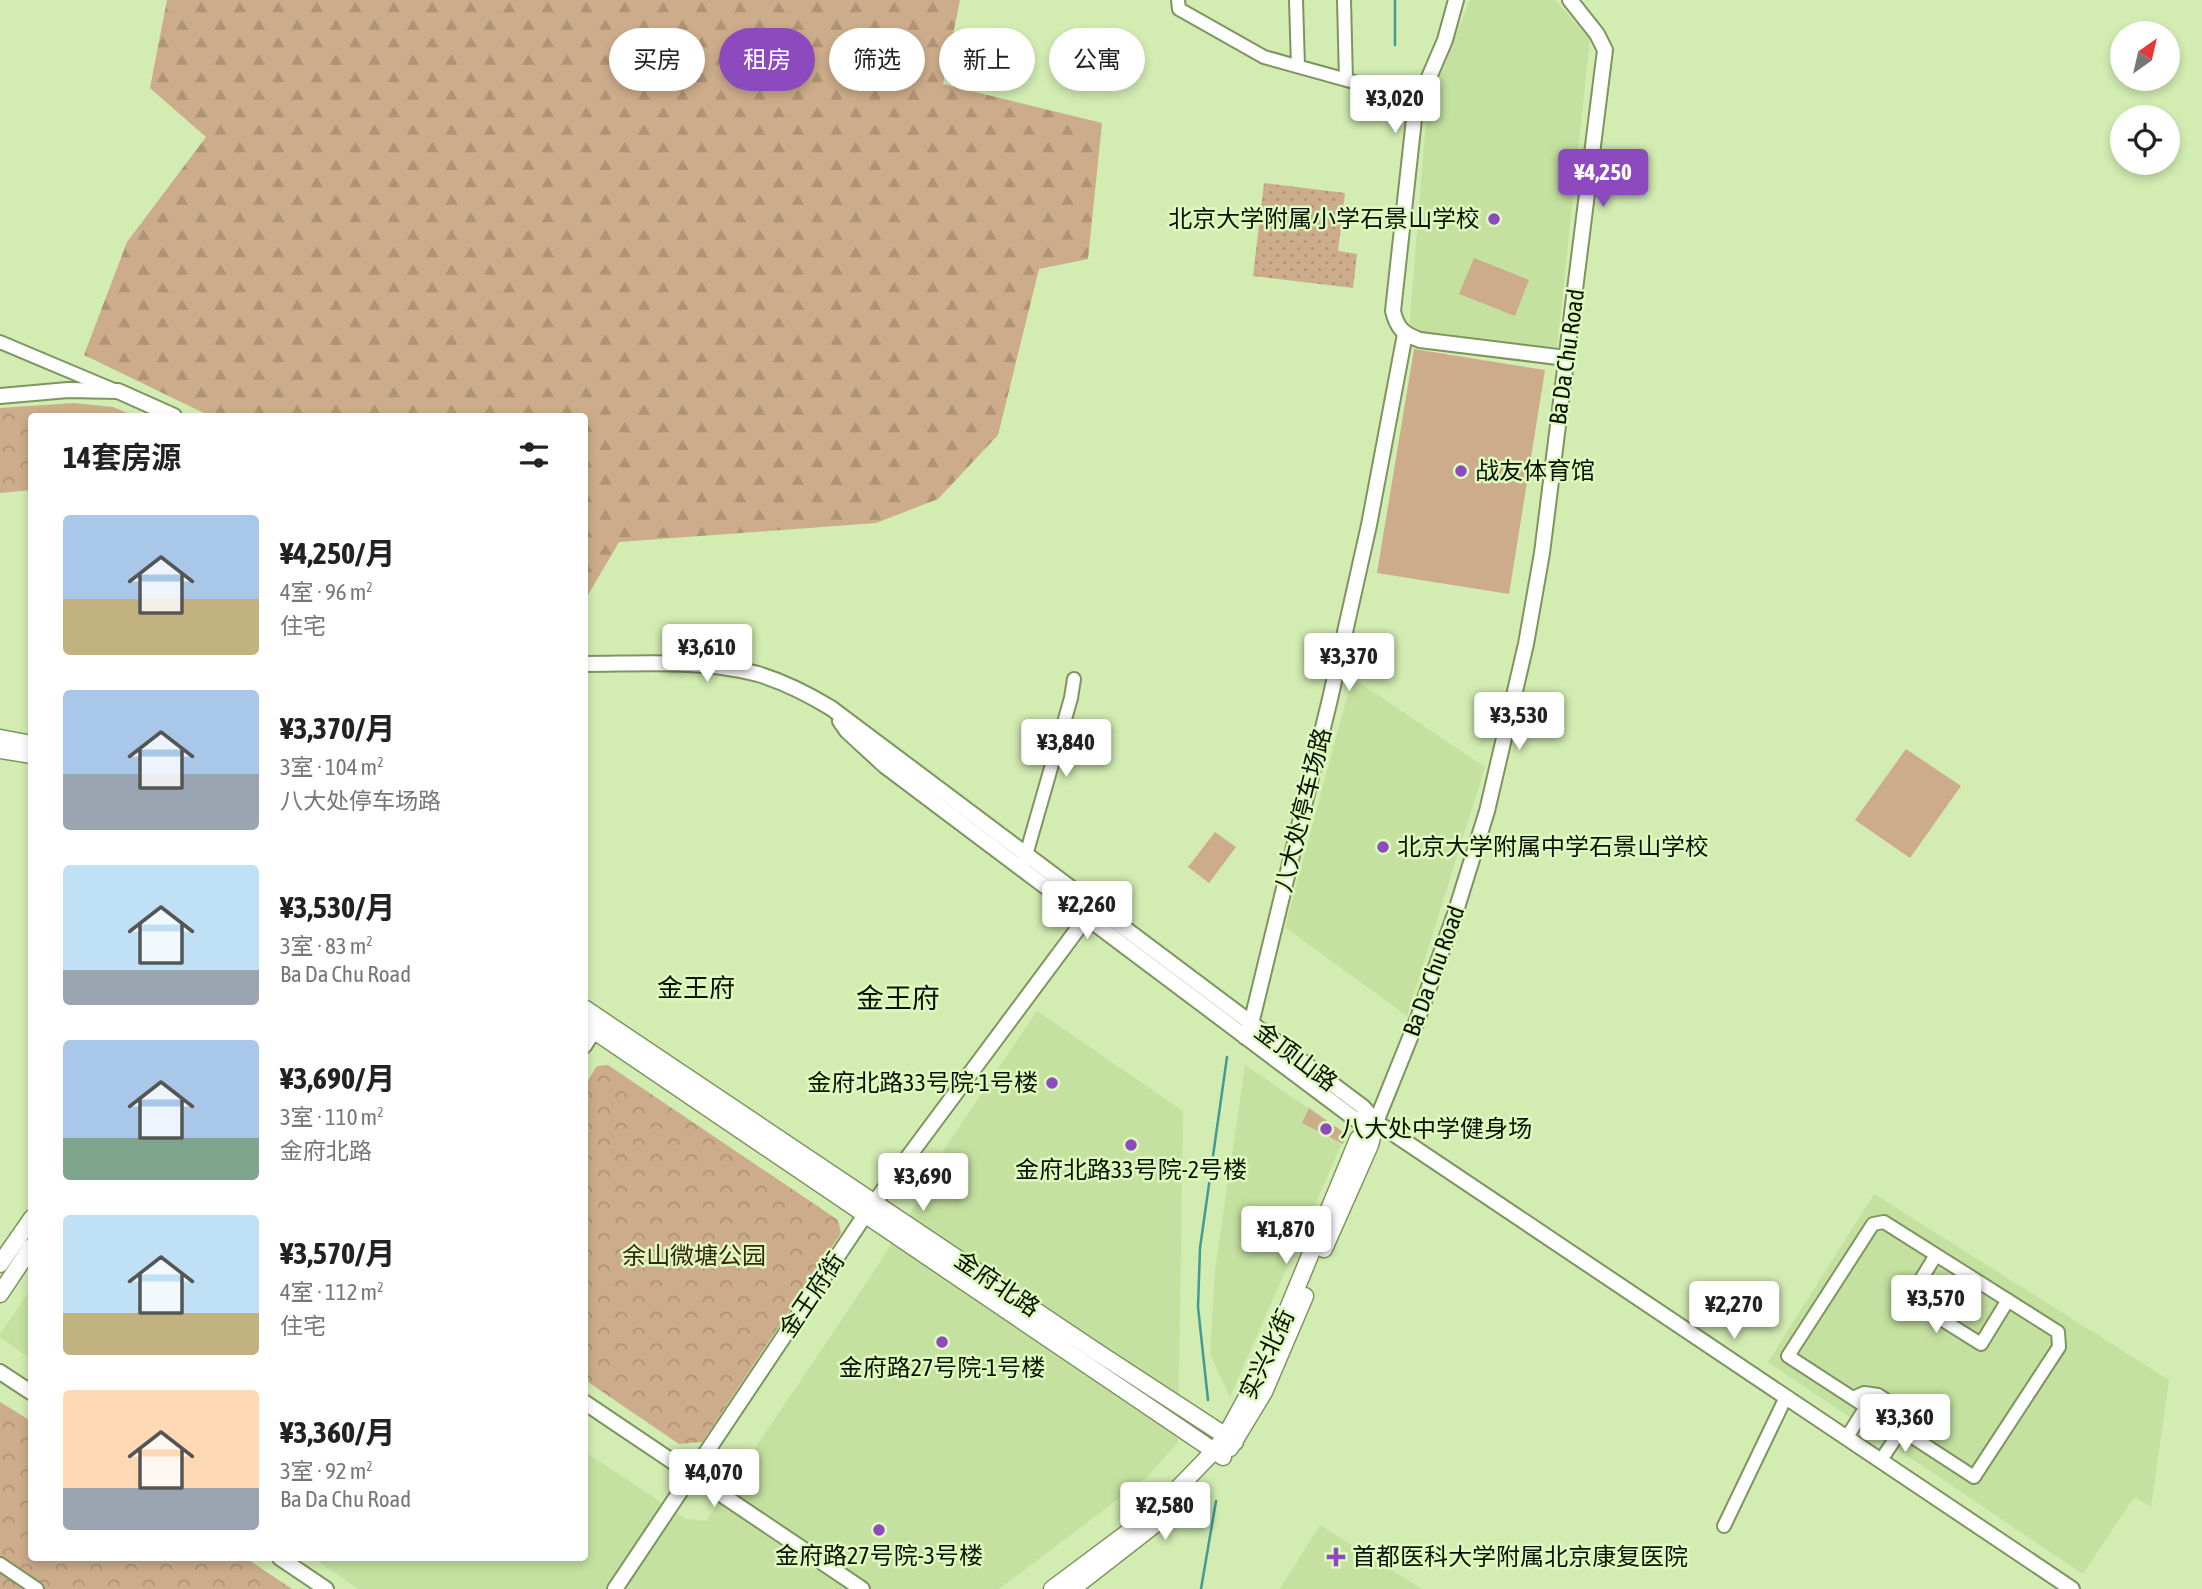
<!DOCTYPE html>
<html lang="zh">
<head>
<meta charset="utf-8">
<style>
  :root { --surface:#fff; --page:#f2f2f2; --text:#222; --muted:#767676; --accent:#8c4abe }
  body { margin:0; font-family:"Asap Condensed","Noto Sans SC",sans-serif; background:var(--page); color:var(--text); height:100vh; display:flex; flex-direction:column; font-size:26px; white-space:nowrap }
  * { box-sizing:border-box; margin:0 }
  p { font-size:23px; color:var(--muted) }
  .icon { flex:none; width:38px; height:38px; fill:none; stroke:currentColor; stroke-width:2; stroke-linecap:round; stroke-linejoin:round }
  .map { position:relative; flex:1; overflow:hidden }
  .drawer { position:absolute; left:28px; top:413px; width:560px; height:1148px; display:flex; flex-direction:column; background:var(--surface); border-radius:7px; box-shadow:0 4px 10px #0003 }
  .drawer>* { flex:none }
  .hud { position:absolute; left:609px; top:28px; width:665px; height:63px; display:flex; gap:14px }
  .needle { width:46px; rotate:34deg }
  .controls { position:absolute; left:2110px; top:21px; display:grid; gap:14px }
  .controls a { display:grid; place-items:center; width:70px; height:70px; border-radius:50%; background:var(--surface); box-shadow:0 4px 10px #0003; font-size:35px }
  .price { position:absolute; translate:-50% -60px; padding:0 16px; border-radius:7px; background:#fff; color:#222; font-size:23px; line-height:46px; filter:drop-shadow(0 2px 4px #0008) }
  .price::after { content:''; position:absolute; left:50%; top:42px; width:21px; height:16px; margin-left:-10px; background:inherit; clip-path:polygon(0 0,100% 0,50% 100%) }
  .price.on { background:var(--accent); color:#fff }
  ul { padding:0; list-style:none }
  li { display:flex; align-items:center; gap:21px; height:175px; padding:0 35px }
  li span { display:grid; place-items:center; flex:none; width:196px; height:140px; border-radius:7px; color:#555 }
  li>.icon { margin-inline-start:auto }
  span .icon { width:84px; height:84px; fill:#fffc; stroke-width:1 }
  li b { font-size:30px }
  h2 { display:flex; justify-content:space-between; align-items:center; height:84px; padding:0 35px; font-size:30px }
  .pill { padding:0 24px; border-radius:32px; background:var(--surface); box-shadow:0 4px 10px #0003; font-size:24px; line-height:63px }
  .pill.on { background:var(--accent); color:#fff }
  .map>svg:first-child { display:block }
</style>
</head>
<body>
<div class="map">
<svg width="2202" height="1589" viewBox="0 0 2202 1589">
  <defs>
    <pattern id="grass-dots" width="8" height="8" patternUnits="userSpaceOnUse" patternTransform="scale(1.75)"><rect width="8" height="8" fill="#ccac8a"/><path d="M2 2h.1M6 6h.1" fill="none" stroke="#ae9375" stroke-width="1.8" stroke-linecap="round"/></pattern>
    <pattern id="forest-firs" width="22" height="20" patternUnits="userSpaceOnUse" patternTransform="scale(1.75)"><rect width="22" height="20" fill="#ccac8a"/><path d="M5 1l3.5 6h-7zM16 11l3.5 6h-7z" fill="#ae9375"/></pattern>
    <pattern id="park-crowns" width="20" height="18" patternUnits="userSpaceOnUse" patternTransform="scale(1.75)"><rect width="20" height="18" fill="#ccac8a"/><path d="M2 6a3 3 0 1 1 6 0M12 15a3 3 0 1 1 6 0" fill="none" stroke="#ae9375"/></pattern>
  </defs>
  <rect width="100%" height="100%" fill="#d2ecb2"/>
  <path fill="#c4e1a0" d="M 1470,0 L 1555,0 L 1590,39 L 1557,348 L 1409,330 L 1427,108 Z
    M 1352,678 L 1485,767 L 1407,1016 L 1285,927 Z
    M 1037,1011 L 1183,1111 L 1178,1442 L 1146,1478 L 999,1589 L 358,1589 L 313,1558 L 584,1558 L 585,1452 L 686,1519 L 706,1521 L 871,1276 L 919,1199 L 914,1194 Z
    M 1245,1065 L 1346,1134 L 1230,1397 L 1210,1354 L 1215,1271 Z
    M 1874,1194 L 2169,1380 L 2151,1507 L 2136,1498 L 2133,1499 L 2083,1574 L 1768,1362 Z
    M 31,1289 L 31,1359 L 0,1337 L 0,1334 Z
    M 1320,1525 L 1422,1589 L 1280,1589 Z"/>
  <path fill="url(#grass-dots)" d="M 1264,183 L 1345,193 L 1338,251 L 1357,254 L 1353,288 L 1253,276 Z"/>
  <path fill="url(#forest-firs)" d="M 167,0 L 960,0 L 943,84 L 1102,123 L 1088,259 L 1039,269 L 998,435 L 938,499 L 876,523 L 619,542 L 585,600 L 584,416 L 210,416 L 84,355 L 127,242 L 206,137 L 150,88 Z"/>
  <path fill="url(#park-crowns)" d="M 74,403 L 113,407 L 135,416 L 32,416 L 31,490 L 0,493 L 0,408 Z
    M 608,1065 L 838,1220 L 841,1233 L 702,1442 L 679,1444 L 585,1380 L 585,1085 L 597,1066 Z
    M 0,1402 L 31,1421 L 32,1558 L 246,1558 L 292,1589 L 0,1589 Z"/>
  <path fill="#ccac8a" d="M 1474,258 L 1529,280 L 1515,316 L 1459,294 Z
    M 1414,349 L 1545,370 L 1509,594 L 1377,573 Z
    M 1906,749 L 1961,786 L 1910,858 L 1855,820 Z
    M 1215,832 L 1236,847 L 1209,883 L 1188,867 Z
    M 1309,1108 L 1346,1134 L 1343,1144 L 1302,1123 Z"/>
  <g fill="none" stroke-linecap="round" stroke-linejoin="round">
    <path stroke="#409c95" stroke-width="2.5" d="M 1395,45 L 1395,0
      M 1208,1400 L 1198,1307 L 1200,1248 L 1227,1057
      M 1201,1589 L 1216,1501"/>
    <g stroke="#7d955f" stroke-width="16">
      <path id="minor" d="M 1178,0 L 1179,9 L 1264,57 L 1419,100
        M 1296,0 L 1298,66
        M 1344,0 L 1346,80
        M 0,342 L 114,390
        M 1024,862 L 1071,698 L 1074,679
        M 1884,1222 L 2058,1332 L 2059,1347 L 1974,1477 L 1788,1356 L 1873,1224 Z
        M 1936,1255 L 1909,1299 L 1981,1344 L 2008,1300
        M 1853,1398 L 1864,1393 L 1878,1395 L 1912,1417 L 1916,1439
        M 1847,1437 L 1866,1407
        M 1881,1460 L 1901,1430
        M 1724,1526 L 1786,1397
        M 0,1564 L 37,1589"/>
    </g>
    <g stroke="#7d955f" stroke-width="18">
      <path id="tertiary" d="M 1456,0 L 1445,40 L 1415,110 L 1393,311 C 1397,328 1403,334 1420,340 L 1566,358
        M 0,396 L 68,390 L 118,391 L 174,416
        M 584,664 C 641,664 702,659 758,674 C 784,682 808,694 831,708 L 1363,1107 L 1376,1122 L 2072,1589
        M 840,721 L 847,731 L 885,766 L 1355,1119 L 1376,1122
        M 1245,1037 L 1251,1024 L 1330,699 L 1369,525 L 1405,334
        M 584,1046 L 599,1023
        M 1376,1122 L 1418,1018 L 1455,914 L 1487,811 L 1526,644 L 1542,553 L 1605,50 L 1597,34 L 1570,0
        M 0,1372 L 32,1393
        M 584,1402 L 862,1589
        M 280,1558 L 326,1589
        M 615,1589 L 865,1215 L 1094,907"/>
    </g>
    <g stroke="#7d955f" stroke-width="19">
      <path id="secondary" d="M 0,738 L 32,744
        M 0,750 L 32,755
        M 584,1008 L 1100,1354 L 1235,1442
        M 584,1024 L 1223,1457
        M 1324,1249 L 1370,1145 L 1376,1122
        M 0,1264 L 32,1218
        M 0,1294 L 32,1246
        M 1230,1448 L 1264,1392 L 1305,1296
        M 1052,1589 L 1155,1512 L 1214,1451 L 1226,1435 L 1266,1362 L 1358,1139 L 1376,1122
        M 1072,1589 L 1167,1515"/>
    </g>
    <use href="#minor" stroke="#fff" stroke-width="12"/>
    <use href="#tertiary" stroke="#fff" stroke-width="14"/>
    <use href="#secondary" stroke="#fff" stroke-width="16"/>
  </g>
  <g fill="#8c4abe" stroke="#dff9bf" stroke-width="2.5">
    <circle cx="1494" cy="219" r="7"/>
    <circle cx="1461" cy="471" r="7"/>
    <circle cx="1383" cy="847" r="7"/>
    <circle cx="1052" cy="1083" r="7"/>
    <circle cx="1326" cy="1129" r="7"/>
    <circle cx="1131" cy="1145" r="7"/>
    <circle cx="942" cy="1342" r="7"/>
    <circle cx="879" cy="1530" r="7"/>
    <path d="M1332.5 1546.5h7v7h7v7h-7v7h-7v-7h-7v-7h7z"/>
  </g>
  <g text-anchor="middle" stroke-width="5" stroke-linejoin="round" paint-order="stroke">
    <g font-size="24" fill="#0a1301" stroke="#dff9bf" text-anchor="start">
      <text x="1480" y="227" text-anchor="end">北京大学附属小学石景山学校</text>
      <text x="1475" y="479">战友体育馆</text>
      <text x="1397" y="855">北京大学附属中学石景山学校</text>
      <text x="1038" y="1091" text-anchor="end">金府北路33号院-1号楼</text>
      <text x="1340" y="1137">八大处中学健身场</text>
      <text x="1131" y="1178" text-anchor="middle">金府北路33号院-2号楼</text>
      <text x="942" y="1376" text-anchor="middle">金府路27号院-1号楼</text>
      <text x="879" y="1564" text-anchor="middle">金府路27号院-3号楼</text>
      <text x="1352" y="1565">首都医科大学附属北京康复医院</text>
    </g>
    <g font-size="24" fill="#0a1301" stroke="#dff9bf">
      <text transform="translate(1567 357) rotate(-82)" y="8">Ba Da Chu Road</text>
      <text transform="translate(1303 810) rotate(-76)" y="8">八大处停车场路</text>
      <text transform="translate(1434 971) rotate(-70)" y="8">Ba Da Chu Road</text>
      <text transform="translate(1296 1057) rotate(37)" y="8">金顶山路</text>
      <text transform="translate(997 1284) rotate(34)" y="8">金府北路</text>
      <text transform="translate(812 1295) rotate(-56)" y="8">金王府街</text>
      <text transform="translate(1267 1354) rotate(-65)" y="8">实兴北街</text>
    </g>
    <g font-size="24" fill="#39250d" stroke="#dff9bf">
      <text x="694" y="1264">余山微塘公园</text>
    </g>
    <g font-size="26" fill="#0a1301" stroke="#dff9bf">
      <text x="696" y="997">金王府</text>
    </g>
    <g font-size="28" fill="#0a1301" stroke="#dff9bf">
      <text x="898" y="1008">金王府</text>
    </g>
  </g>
</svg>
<div class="controls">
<a><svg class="needle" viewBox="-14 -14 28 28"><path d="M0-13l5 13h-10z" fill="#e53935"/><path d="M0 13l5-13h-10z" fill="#767676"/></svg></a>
<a><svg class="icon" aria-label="locate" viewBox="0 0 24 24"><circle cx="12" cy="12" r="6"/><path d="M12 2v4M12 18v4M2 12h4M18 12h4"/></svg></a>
</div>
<b class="price" style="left:1395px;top:135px">¥3,020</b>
<b class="price on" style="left:1603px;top:209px">¥4,250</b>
<b class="price" style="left:707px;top:684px">¥3,610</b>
<b class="price" style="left:1349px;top:693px">¥3,370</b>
<b class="price" style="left:1519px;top:752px">¥3,530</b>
<b class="price" style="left:1066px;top:779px">¥3,840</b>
<b class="price" style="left:1087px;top:941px">¥2,260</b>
<b class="price" style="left:923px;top:1213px">¥3,690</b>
<b class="price" style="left:1286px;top:1266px">¥1,870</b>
<b class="price" style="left:1936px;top:1335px">¥3,570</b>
<b class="price" style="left:1734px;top:1341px">¥2,270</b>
<b class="price" style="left:1905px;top:1454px">¥3,360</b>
<b class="price" style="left:714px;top:1509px">¥4,070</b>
<b class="price" style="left:1165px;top:1542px">¥2,580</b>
<div class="hud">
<a class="pill">买房</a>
<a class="pill on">租房</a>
<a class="pill">筛选</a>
<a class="pill">新上</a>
<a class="pill">公寓</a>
</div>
<section class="drawer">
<h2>14套房源<svg class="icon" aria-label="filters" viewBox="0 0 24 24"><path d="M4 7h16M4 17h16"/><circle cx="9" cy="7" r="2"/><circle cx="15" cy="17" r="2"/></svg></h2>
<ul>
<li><span style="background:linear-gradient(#a9c7e8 60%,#c2b280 0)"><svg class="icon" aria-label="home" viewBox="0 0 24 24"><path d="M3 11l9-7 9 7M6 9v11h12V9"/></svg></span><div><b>¥4,250/月</b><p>4室 · 96 m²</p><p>住宅</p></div></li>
<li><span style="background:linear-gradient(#a9c7e8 60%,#9aa5b1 0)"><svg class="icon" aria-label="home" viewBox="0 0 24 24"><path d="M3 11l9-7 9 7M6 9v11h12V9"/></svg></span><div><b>¥3,370/月</b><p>3室 · 104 m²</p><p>八大处停车场路</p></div></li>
<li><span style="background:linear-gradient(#bfe0f5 75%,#9aa5b1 0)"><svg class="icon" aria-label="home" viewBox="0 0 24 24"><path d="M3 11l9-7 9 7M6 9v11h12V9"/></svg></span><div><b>¥3,530/月</b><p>3室 · 83 m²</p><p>Ba Da Chu Road</p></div></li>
<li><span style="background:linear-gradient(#a9c7e8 70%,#7fa58c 0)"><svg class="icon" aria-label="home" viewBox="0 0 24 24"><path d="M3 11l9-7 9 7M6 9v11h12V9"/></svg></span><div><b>¥3,690/月</b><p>3室 · 110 m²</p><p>金府北路</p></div></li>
<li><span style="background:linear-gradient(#bfe0f5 70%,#c2b280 0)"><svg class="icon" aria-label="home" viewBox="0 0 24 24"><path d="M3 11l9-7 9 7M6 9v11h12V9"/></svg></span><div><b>¥3,570/月</b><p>4室 · 112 m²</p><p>住宅</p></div></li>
<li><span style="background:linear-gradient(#ffd9b3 70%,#9aa5b1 0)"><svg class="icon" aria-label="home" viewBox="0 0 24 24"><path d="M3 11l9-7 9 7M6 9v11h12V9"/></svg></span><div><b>¥3,360/月</b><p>3室 · 92 m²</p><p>Ba Da Chu Road</p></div></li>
</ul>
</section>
</div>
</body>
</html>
